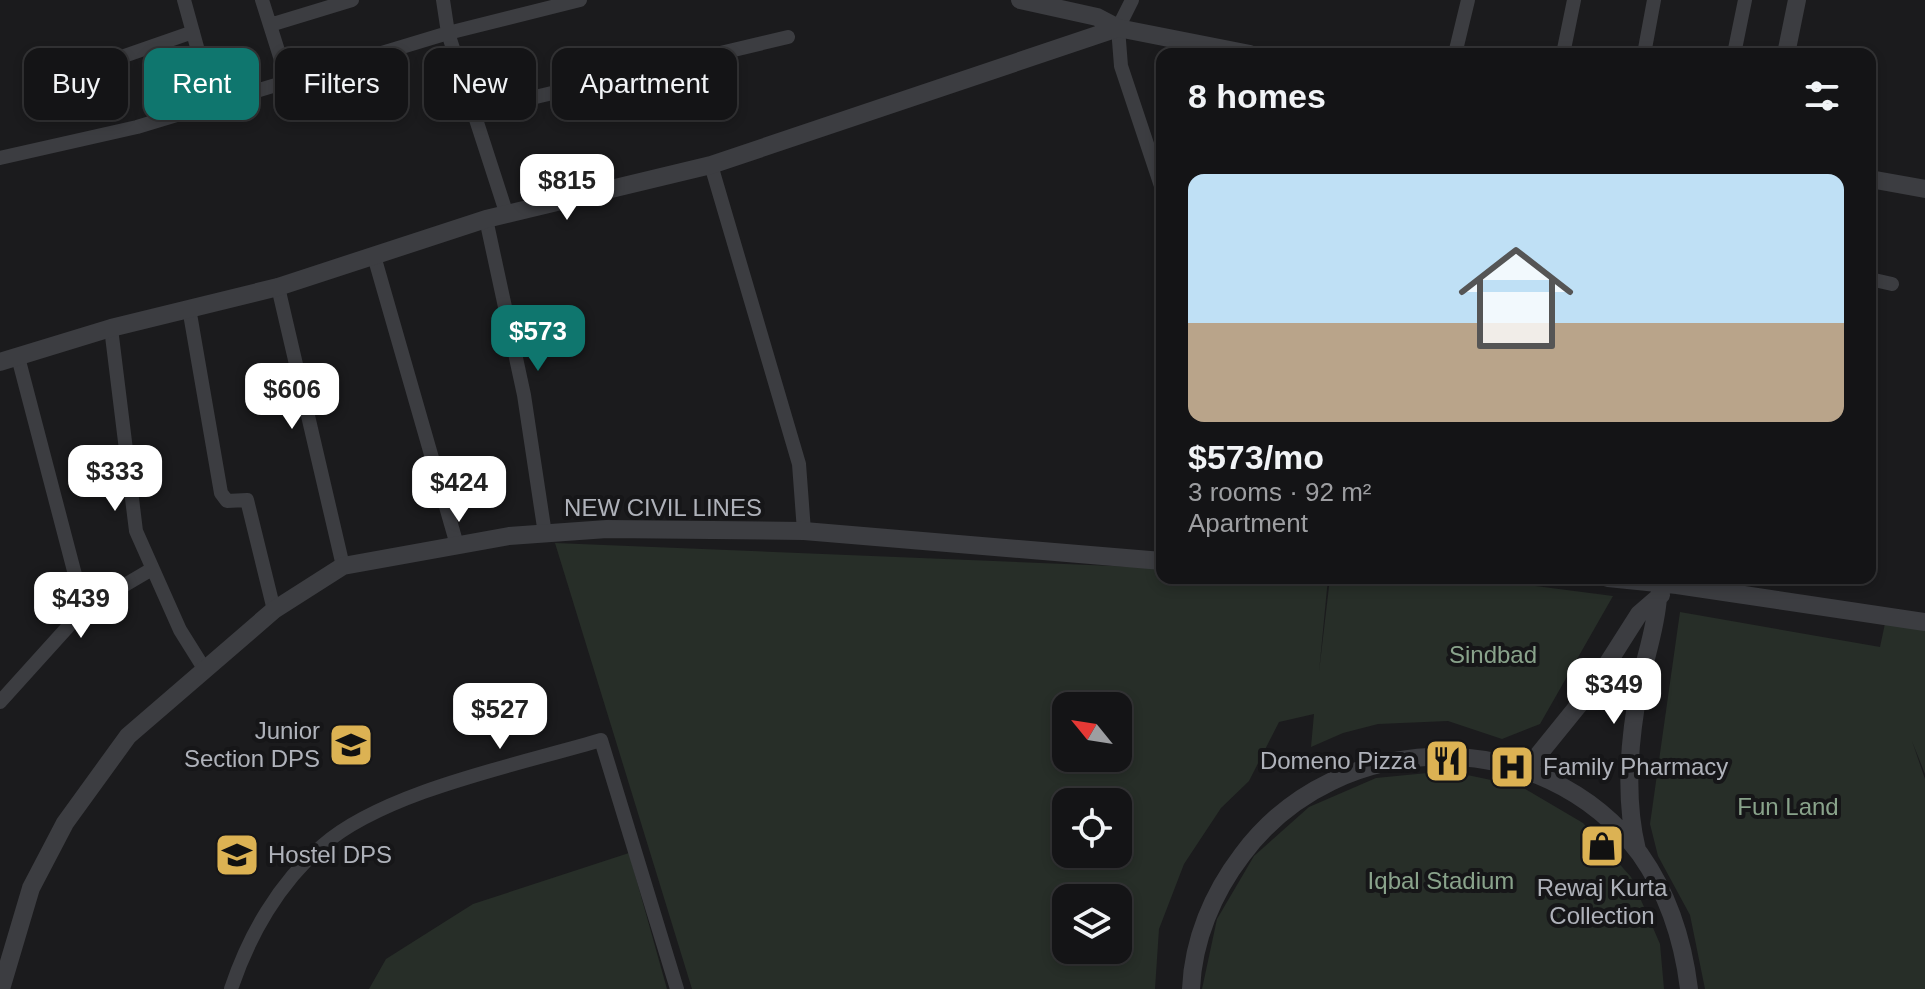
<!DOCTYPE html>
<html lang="en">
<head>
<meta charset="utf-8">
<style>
  :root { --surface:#141416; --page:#212123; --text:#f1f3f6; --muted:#9d9ea1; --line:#333335; --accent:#0f766e }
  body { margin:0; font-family:Helvetica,sans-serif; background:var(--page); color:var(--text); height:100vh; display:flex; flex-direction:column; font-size:30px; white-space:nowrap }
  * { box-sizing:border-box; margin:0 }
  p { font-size:26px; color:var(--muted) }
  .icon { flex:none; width:44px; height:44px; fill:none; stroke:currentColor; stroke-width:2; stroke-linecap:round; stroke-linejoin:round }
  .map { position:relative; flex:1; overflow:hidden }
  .panel { position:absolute; left:1156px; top:48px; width:720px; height:536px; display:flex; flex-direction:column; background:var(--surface); border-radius:16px; box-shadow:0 4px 12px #0003,0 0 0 2px var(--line) }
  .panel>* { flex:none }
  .guide { position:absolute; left:24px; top:48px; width:760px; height:72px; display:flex; gap:16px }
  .needle { width:52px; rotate:300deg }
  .controls { position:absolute; left:1052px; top:692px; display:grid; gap:16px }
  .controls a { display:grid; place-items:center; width:80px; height:80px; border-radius:16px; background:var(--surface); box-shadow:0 4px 12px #0003,0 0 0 2px var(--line); font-size:40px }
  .price { position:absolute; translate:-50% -68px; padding:0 18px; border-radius:16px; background:#fff; color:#222; font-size:26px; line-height:52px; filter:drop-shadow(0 2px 4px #0008) }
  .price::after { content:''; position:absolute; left:50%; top:48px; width:24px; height:18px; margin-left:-12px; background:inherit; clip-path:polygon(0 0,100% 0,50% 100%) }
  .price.active { background:var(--accent); color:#fff }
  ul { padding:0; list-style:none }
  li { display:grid; align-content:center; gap:16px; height:424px; padding:0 32px }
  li+li { border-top:2px solid var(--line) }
  li span { display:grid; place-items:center; height:248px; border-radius:16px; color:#555 }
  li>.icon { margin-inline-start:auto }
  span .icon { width:144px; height:144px; fill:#fffc; stroke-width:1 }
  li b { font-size:34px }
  h2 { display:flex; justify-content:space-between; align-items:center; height:96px; padding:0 32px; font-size:34px }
  .chip { padding:0 28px; border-radius:16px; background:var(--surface); box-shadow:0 4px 12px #0003,0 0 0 2px var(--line); font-size:28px; line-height:72px }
  .chip.active { background:var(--accent); color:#fff }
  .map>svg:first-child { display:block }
</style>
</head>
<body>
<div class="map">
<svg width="1925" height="989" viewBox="0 0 1925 989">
  <rect width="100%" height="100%" fill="#1b1b1d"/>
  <path fill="#272e28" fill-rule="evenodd" d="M 555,543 L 1162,568 L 1162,578 L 1328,578 L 1319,672 L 1330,578 L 1474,578 L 1613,596 L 1540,724 L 1502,739 L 1448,721 L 1378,724 L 1343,733 L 1311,747 L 1314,714 L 1279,722 L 1249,781 L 1221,808 L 1184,864 L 1159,929 L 1155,989 L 692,989 ZM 1066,706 L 1118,706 L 1118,758 L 1066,758 ZM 1066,802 L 1118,802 L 1118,854 L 1066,854 ZM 1066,898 L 1118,898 L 1118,950 L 1066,950 Z
    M 1680,612 L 1880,647 L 1887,614 L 1925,619 L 1925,774 L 1912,741 L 1925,779 L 1925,989 L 1705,989 L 1690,915 L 1658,856 L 1650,824 Z
    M 1448,771 L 1520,786 L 1583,823 L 1631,877 L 1660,944 L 1664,989 L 1202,989 L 1217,919 L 1254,856 L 1309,807 L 1376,778 Z
    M 629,853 L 667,989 L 369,989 L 386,959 L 473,904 Z"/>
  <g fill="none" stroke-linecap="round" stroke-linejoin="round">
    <path stroke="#3c3d41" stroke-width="14" d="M 184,0 L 213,105
      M 262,0 L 287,79
      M 443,0 L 448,33 L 507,215
      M 1132,0 L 1118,28 L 1121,66 L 1162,189
      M 270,25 L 352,0
      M 1455,54 L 1468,0
      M 1563,54 L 1574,0
      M 1644,54 L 1654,0
      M 1734,54 L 1745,0
      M 81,71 L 193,32
      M 472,112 L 788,37
      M 0,158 L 137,127 L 448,33 L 580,0
      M 711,165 L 799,464 L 804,531
      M 486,219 L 524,395 L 545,534
      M 374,256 L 457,545
      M 1870,279 L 1892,284
      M 278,287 L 343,566
      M 189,308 L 221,493 L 227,501 L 247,500 L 274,610
      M 111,328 L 136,531 L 180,630 L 205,670
      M 18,357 L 84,609
      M 0,702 L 84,609 L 152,569
      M 231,989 C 249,935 279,883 322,846 C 384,791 521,764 601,740 L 677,989"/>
    <path stroke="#3c3d41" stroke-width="18" d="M 1020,0 L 1097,17 L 1118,28 L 1250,54
      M 1786,54 L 1797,0
      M 1870,179 L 1925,189
      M 0,362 L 111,328 L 278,287 L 486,219 L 711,165 L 1118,28
      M 1608,578 L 1677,585 L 1925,622
      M 1526,770 L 1590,691 L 1639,614 L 1661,595
      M 1637,850 C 1624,798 1629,741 1639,688 C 1645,657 1656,629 1658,597
      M 1,989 L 31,888 L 65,823 L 128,736 L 274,610 L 343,566 L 509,536 L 607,529 L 804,531 L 1162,561
      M 1191,989 C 1193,940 1213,893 1242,855 C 1338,725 1543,723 1640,854 C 1669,895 1683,940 1689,989"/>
  </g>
  <defs>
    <g id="school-square" transform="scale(2.3)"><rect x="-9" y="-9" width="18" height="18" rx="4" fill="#dcb253" stroke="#161618"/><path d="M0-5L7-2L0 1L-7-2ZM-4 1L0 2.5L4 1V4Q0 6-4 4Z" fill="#111"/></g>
    <g id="restaurant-square" transform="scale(2.3)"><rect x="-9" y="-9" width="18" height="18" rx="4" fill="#dcb253" stroke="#161618"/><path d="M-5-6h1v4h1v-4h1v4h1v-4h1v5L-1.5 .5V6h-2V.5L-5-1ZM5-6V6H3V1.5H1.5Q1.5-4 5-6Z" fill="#111"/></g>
    <g id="hospital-square" transform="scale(2.3)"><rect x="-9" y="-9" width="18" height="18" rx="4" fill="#dcb253" stroke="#161618"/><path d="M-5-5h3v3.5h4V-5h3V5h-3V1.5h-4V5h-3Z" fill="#111"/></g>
    <g id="shop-square" transform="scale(2.3)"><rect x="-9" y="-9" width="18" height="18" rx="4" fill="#dcb253" stroke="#161618"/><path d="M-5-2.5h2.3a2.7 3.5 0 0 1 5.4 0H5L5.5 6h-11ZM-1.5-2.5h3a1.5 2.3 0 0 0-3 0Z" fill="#111"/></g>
  </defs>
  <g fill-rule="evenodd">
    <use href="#school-square" x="351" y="745"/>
    <use href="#restaurant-square" x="1447" y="761"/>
    <use href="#hospital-square" x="1512" y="767"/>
    <use href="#shop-square" x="1602" y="846"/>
    <use href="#school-square" x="237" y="855"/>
  </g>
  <g text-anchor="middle" stroke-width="8" stroke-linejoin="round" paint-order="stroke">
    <g font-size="24" fill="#afb2ba" stroke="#161618">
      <text x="663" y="516">NEW CIVIL LINES</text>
    </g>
    <g font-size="24" fill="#89a38b" stroke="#161618">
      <text x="1493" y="663">Sindbad</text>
      <text x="1788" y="815">Fun Land</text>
      <text x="1441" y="889">Iqbal Stadium</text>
    </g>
    <g font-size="24" fill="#afb2ba" stroke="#161618" text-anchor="end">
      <text x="320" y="739">Junior<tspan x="320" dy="28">Section DPS</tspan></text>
      <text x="1416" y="769">Domeno Pizza</text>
      <text x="1543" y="775" text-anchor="start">Family Pharmacy</text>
      <text x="268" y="863" text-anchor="start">Hostel DPS</text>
      <text x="1602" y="896" text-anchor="middle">Rewaj Kurta<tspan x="1602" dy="28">Collection</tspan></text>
    </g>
  </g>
</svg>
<div class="controls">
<a><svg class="needle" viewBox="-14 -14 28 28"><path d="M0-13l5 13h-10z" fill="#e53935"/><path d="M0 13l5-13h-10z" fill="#9d9ea1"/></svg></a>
<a><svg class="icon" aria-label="locate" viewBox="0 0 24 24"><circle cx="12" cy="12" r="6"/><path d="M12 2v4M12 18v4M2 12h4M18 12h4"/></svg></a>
<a><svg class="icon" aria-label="layers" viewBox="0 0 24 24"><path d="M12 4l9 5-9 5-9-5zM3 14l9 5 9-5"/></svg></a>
</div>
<b class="price" style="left:567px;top:222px">$815</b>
<b class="price active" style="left:538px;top:373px">$573</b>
<b class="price" style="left:292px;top:431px">$606</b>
<b class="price" style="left:115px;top:513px">$333</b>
<b class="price" style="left:459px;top:524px">$424</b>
<b class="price" style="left:81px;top:640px">$439</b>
<b class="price" style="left:1614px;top:726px">$349</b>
<b class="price" style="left:500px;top:751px">$527</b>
<div class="guide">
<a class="chip">Buy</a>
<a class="chip active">Rent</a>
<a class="chip">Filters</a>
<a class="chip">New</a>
<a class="chip">Apartment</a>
</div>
<section class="panel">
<h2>8 homes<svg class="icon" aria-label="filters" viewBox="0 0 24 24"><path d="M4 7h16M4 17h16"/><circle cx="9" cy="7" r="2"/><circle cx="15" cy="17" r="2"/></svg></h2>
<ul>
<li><span style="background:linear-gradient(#bfe0f5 60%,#b9a48a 0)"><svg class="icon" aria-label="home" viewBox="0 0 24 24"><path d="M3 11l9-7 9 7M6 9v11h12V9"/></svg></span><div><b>$573/mo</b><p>3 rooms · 92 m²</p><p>Apartment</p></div></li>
</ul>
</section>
</div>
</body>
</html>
